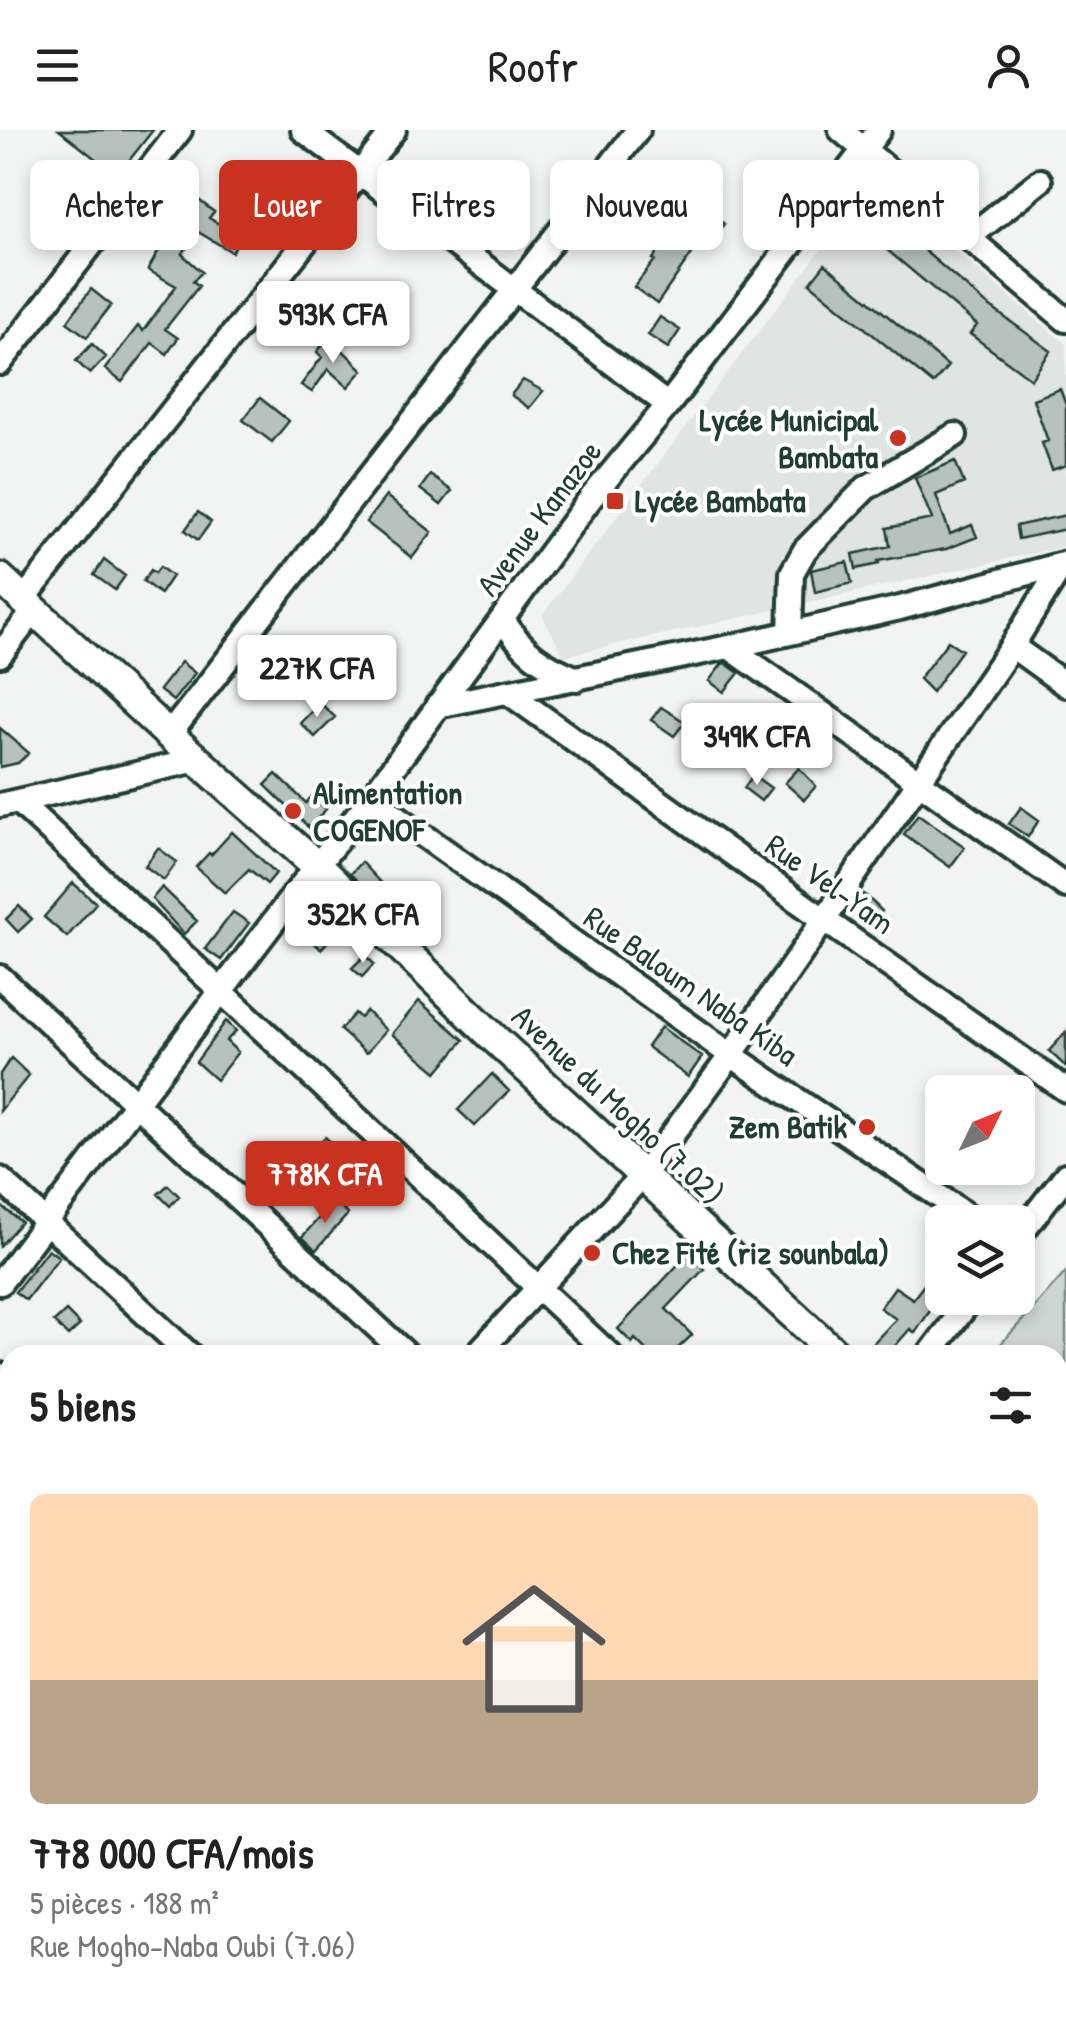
<!DOCTYPE html>
<html lang="fr">
<head>
<meta charset="utf-8">
<style>
  :root { --surface:#fff; --page:#f2f2f2; --text:#222; --muted:#767676; --line:#e0e0e0; --accent:#c8321e }
  body { margin:0; font-family:"Patrick Hand",sans-serif; background:var(--page); color:var(--text); height:100vh; display:flex; flex-direction:column; font-size:38px; white-space:nowrap }
  * { box-sizing:border-box; margin:0 }
  p { font-size:32px; color:var(--muted) }
  .icon { flex:none; width:55px; height:55px; fill:none; stroke:currentColor; stroke-width:2; stroke-linecap:round; stroke-linejoin:round }
  .map { position:relative; flex:1; overflow:hidden }
  .sheet { position:absolute; left:0px; top:1215px; width:1068px; height:672px; display:flex; flex-direction:column; background:var(--surface); border-radius:30px 30px 0 0; box-shadow:0 5px 15px #0003 }
  .sheet>* { flex:none }
  .top-card { position:absolute; left:30px; top:30px; width:1008px; height:90px; display:flex; gap:20px }
  .needle { width:65px; rotate:47deg }
  .buttons { position:absolute; left:925px; top:945px; display:grid; gap:20px }
  .buttons a { display:grid; place-items:center; width:110px; height:110px; border-radius:15px; background:var(--surface); box-shadow:0 5px 15px #0003; font-size:50px }
  .price { position:absolute; translate:-50% -85px; padding:0 22px; border-radius:10px; background:#fff; color:#222; font-size:32px; line-height:65px; filter:drop-shadow(0 2px 5px #0008) }
  .price::after { content:''; position:absolute; left:50%; top:60px; width:30px; height:22px; margin-left:-15px; background:inherit; clip-path:polygon(0 0,100% 0,50% 100%) }
  .price.current { background:var(--accent); color:#fff }
  ul { padding:0; list-style:none }
  li { display:grid; align-content:center; gap:20px; height:530px; padding:0 30px }
  li+li { border-top:2px solid var(--line) }
  li span { display:grid; place-items:center; height:310px; border-radius:15px; color:#555 }
  li>.icon { margin-inline-start:auto }
  span .icon { width:180px; height:180px; fill:#fffc; stroke-width:1 }
  li b { font-size:42px }
  h2 { display:flex; justify-content:space-between; align-items:center; height:120px; padding:0 30px; font-size:42px }
  .tag { padding:0 35px; border-radius:15px; background:var(--surface); box-shadow:0 5px 15px #0003; font-size:35px; line-height:90px }
  .tag.current { background:var(--accent); color:#fff }
  header { display:flex; justify-content:space-between; align-items:center; height:130px; padding:0 30px; background:var(--surface); font-size:45px; font-weight:600 }
  .map>svg:first-child { display:block }
</style>
</head>
<body>
<header><svg class="icon" aria-label="menu" viewBox="0 0 24 24"><path d="M4 6h16M4 12h16M4 18h16"/></svg>Roofr<svg class="icon" aria-label="person" viewBox="0 0 24 24"><circle cx="12" cy="8" r="4"/><path d="M4 21q1-7 8-7t8 7"/></svg></header>
<div class="map">
<svg width="1066" height="1887" viewBox="0 0 1066 1887">
  <rect width="100%" height="100%" fill="#f2f3f3"/>
  <filter id="ink" filterUnits="userSpaceOnUse"><feTurbulence type="fractalNoise" baseFrequency=".01" numOctaves="2"/><feDisplacementMap in="SourceGraphic" scale="20" xChannelSelector="R" yChannelSelector="G"/><feConvolveMatrix kernelMatrix="1 2 1 2 8 2 1 2 1" color-interpolation-filters="sRGB"/></filter>
  <g filter="url(#ink)">
    <path fill="#e0e4e3" d="M 873,52 L 1066,214 L 1066,416 L 564,526 L 542,485 Z"/>
    <path fill="#ced5d3" stroke="#768984" stroke-width="2.5" d="M 1066,1142 L 1066,1253 L 1058,1262 L 1058,1225 L 991,1225 Z"/>
    <path fill="#b7c1bd" stroke="#1f3d34" stroke-width="2.5" d="M 59,0 L 153,0 L 117,46 Z
      M 152,62 L 182,85 L 195,67 L 214,82 L 209,88 L 241,107 L 232,122 L 198,102 L 182,124 L 202,142 L 193,151 L 199,156 L 165,199 L 178,208 L 167,224 L 152,213 L 122,252 L 105,239 L 138,196 L 143,201 L 176,156 L 148,140 L 164,111 L 160,108 L 165,101 L 138,79 Z
      M 702,76 L 724,94 L 704,119 L 698,115 L 657,174 L 634,157 L 655,130 L 653,129 L 665,112 L 671,116 Z
      M 890,91 L 985,173 L 1051,221 L 1031,249 L 970,204 L 977,195 L 874,109 Z
      M 825,134 L 948,236 L 933,254 L 810,153 Z
      M 91,159 L 111,175 L 87,207 L 67,192 Z
      M 660,187 L 680,200 L 668,218 L 648,205 Z
      M 329,207 L 363,240 L 348,257 L 328,239 L 312,262 L 301,255 L 322,227 L 317,222 Z
      M 92,214 L 106,227 L 90,244 L 76,231 Z
      M 523,250 L 543,261 L 529,278 L 511,265 Z
      M 1060,259 L 1066,275 L 1066,335 L 1052,340 L 1042,313 L 1048,311 L 1033,269 Z
      M 260,268 L 289,291 L 272,312 L 243,290 Z
      M 955,331 L 964,353 L 936,365 L 950,404 L 972,395 L 977,407 L 946,419 L 878,431 L 879,434 L 856,439 L 853,424 L 890,416 L 887,398 L 932,389 L 915,348 Z
      M 430,345 L 452,361 L 441,375 L 420,359 Z
      M 386,366 L 432,402 L 412,428 L 366,392 Z
      M 198,382 L 211,392 L 198,410 L 185,400 Z
      M 1066,385 L 1066,399 L 1018,409 L 1016,396 Z
      M 104,430 L 125,446 L 115,460 L 94,445 Z
      M 847,432 L 852,453 L 815,462 L 811,440 Z
      M 160,437 L 172,446 L 160,464 L 143,451 L 151,440 L 155,443 Z
      M 948,511 L 962,520 L 932,562 L 919,549 Z
      M 181,532 L 195,543 L 173,571 L 159,560 Z
      M 725,533 L 739,543 L 724,562 L 709,551 L 722,534 Z
      M 320,573 L 335,587 L 315,607 L 300,593 Z
      M 661,577 L 685,592 L 674,606 L 651,590 Z
      M 0,598 L 29,623 L 18,633 L 0,637 Z
      M 799,638 L 816,656 L 804,670 L 785,653 Z
      M 276,644 L 306,673 L 312,666 L 326,679 L 309,698 L 265,655 Z
      M 753,645 L 771,658 L 761,671 L 744,658 Z
      M 1021,677 L 1039,690 L 1028,707 L 1009,694 Z
      M 918,684 L 965,717 L 950,737 L 904,704 Z
      M 232,702 L 276,743 L 267,754 L 249,739 L 225,763 L 196,737 L 209,723 L 211,725 Z
      M 158,718 L 177,732 L 164,750 L 145,736 Z
      M 361,732 L 400,774 L 391,783 L 350,744 Z
      M 73,753 L 96,773 L 67,807 L 44,787 Z
      M 162,757 L 197,791 L 184,804 L 152,769 Z
      M 864,764 L 882,781 L 869,795 L 850,778 Z
      M 19,776 L 32,789 L 18,802 L 6,789 Z
      M 233,782 L 249,793 L 221,830 L 205,819 Z
      M 317,782 L 337,801 L 321,819 L 300,800 Z
      M 365,825 L 374,834 L 362,847 L 352,838 Z
      M 419,871 L 464,910 L 437,942 L 392,904 Z
      M 366,881 L 386,900 L 366,923 L 340,900 L 355,883 L 360,888 Z
      M 226,891 L 236,901 L 226,911 L 238,922 L 216,950 L 196,932 Z
      M 661,897 L 702,927 L 688,947 L 647,917 Z
      M 1066,902 L 1066,937 L 1049,921 Z
      M 11,928 L 29,945 L 0,981 L 0,944 Z
      M 492,944 L 509,961 L 475,996 L 458,980 Z
      M 325,1007 L 351,1031 L 331,1053 L 304,1029 Z
      M 168,1055 L 179,1066 L 170,1076 L 158,1064 Z
      M 334,1071 L 348,1084 L 316,1120 L 302,1107 Z
      M 0,1075 L 21,1092 L 0,1116 Z
      M 48,1119 L 59,1127 L 26,1170 L 15,1162 Z
      M 688,1124 L 704,1139 L 666,1179 L 692,1205 L 671,1225 L 651,1225 L 635,1209 L 632,1213 L 618,1199 Z
      M 933,1143 L 942,1150 L 942,1163 L 915,1203 L 910,1199 L 887,1225 L 862,1225 L 896,1189 L 880,1178 L 895,1157 L 913,1169 Z
      M 66,1181 L 80,1195 L 68,1206 L 54,1192 Z"/>
    <g fill="none" stroke-linecap="round" stroke-linejoin="round">
      <g stroke="#1f3d34" stroke-width="30">
        <path id="minor" d="M 303,0 L 668,275
          M 841,0 L 1066,190
          M 968,108 L 1040,51
          M 0,233 L 180,0
          M 23,470 L 394,0
          M 503,490 C 523,522 543,535 577,549
          M 790,503 L 792,443 L 805,420 L 866,358 L 955,305
          M 1012,516 L 1066,555
          M 729,517 L 1066,756
          M 0,525 L 34,481
          M 509,563 L 823,789 L 1066,960
          M 437,576 L 729,517 L 900,478 L 1066,433
          M 169,605 L 638,0
          M 371,668 L 731,925 L 977,1092
          M 18,671 L 610,1225
          M 0,675 L 197,630
          M 0,847 L 407,1225
          M 0,1049 L 190,1225
          M 1018,1107 L 1066,1045
          M 0,1153 L 296,762 L 371,668 L 590,369 L 668,275 L 879,0
          M 476,1225 L 642,1046 L 731,925 L 1012,516 L 1063,434
          M 929,1225 L 972,1168
          M 0,1245 L 10,1255
          M 0,1442 L 10,1451
          M 1058,1545 L 1066,1536
          M 0,1639 L 10,1648
          M 0,1745 L 10,1735
          M 1058,1770 L 1066,1761
          M 0,1833 L 10,1842
          M 1058,1834 L 1066,1842
          M 48,1878 L 58,1887
          M 256,1878 L 266,1887
          M 681,1878 L 691,1887
          M 329,1887 L 338,1878
          M 538,1887 L 547,1878
          M 745,1887 L 753,1878
          M 949,1887 L 957,1878"/>
      </g>
      <g stroke="#1f3d34" stroke-width="35">
        <path id="major" d="M 0,448 L 169,605 L 318,737 L 494,908 L 837,1225
          M 1058,1430 L 1066,1438"/>
      </g>
      <use href="#minor" stroke="#fff" stroke-width="22"/>
      <use href="#major" stroke="#fff" stroke-width="28"/>
    </g>
  </g>
  <g fill="#c8321e" stroke="#fff" stroke-width="4">
    <circle cx="898" cy="308" r="10"/>
    <rect x="605" y="361" width="20" height="20" rx="5"/>
    <circle cx="293" cy="681" r="10"/>
    <circle cx="867" cy="997" r="10"/>
    <circle cx="592" cy="1123" r="10"/>
  </g>
  <g text-anchor="middle" stroke-width="8" stroke-linejoin="round" paint-order="stroke">
    <g font-size="32" font-weight="bold" fill="#1f3d34" stroke="#fff" text-anchor="start">
      <text x="878" y="301" text-anchor="end">Lycée Municipal<tspan x="878" dy="37">Bambata</tspan></text>
      <text x="635" y="382">Lycée Bambata</text>
      <text x="313" y="674">Alimentation<tspan x="313" dy="37">COGENOF</tspan></text>
      <text x="847" y="1008" text-anchor="end">Zem Batik</text>
      <text x="612" y="1134">Chez Fité (riz sounbala)</text>
    </g>
    <g font-size="32" fill="#1f3d34" stroke="#fff">
      <text transform="translate(539 388) rotate(-53)" y="11">Avenue Kanazoe</text>
      <text transform="translate(830 754) rotate(35)" y="11">Rue Vel-Yam</text>
      <text transform="translate(691 856) rotate(35)" y="11">Rue Baloum Naba Kiba</text>
      <text transform="translate(618 975) rotate(43)" y="11">Avenue du Mogho (7.02)</text>
    </g>
  </g>
</svg>
<div class="buttons">
<a><svg class="needle" viewBox="-14 -14 28 28"><path d="M0-13l5 13h-10z" fill="#e53935"/><path d="M0 13l5-13h-10z" fill="#767676"/></svg></a>
<a><svg class="icon" aria-label="layers" viewBox="0 0 24 24"><path d="M12 4l9 5-9 5-9-5zM3 14l9 5 9-5"/></svg></a>
</div>
<b class="price" style="left:333px;top:236px">593K CFA</b>
<b class="price" style="left:317px;top:590px">227K CFA</b>
<b class="price" style="left:757px;top:658px">349K CFA</b>
<b class="price" style="left:363px;top:836px">352K CFA</b>
<b class="price current" style="left:325px;top:1096px">778K CFA</b>
<div class="top-card">
<a class="tag">Acheter</a>
<a class="tag current">Louer</a>
<a class="tag">Filtres</a>
<a class="tag">Nouveau</a>
<a class="tag">Appartement</a>
</div>
<section class="sheet">
<h2>5 biens<svg class="icon" aria-label="filters" viewBox="0 0 24 24"><path d="M4 7h16M4 17h16"/><circle cx="9" cy="7" r="2"/><circle cx="15" cy="17" r="2"/></svg></h2>
<ul>
<li><span style="background:linear-gradient(#ffd9b3 60%,#b9a48a 0)"><svg class="icon" aria-label="home" viewBox="0 0 24 24"><path d="M3 11l9-7 9 7M6 9v11h12V9"/></svg></span><div><b>778 000 CFA/mois</b><p>5 pièces · 188 m²</p><p>Rue Mogho-Naba Oubi (7.06)</p></div></li>
</ul>
</section>
</div>
</body>
</html>
